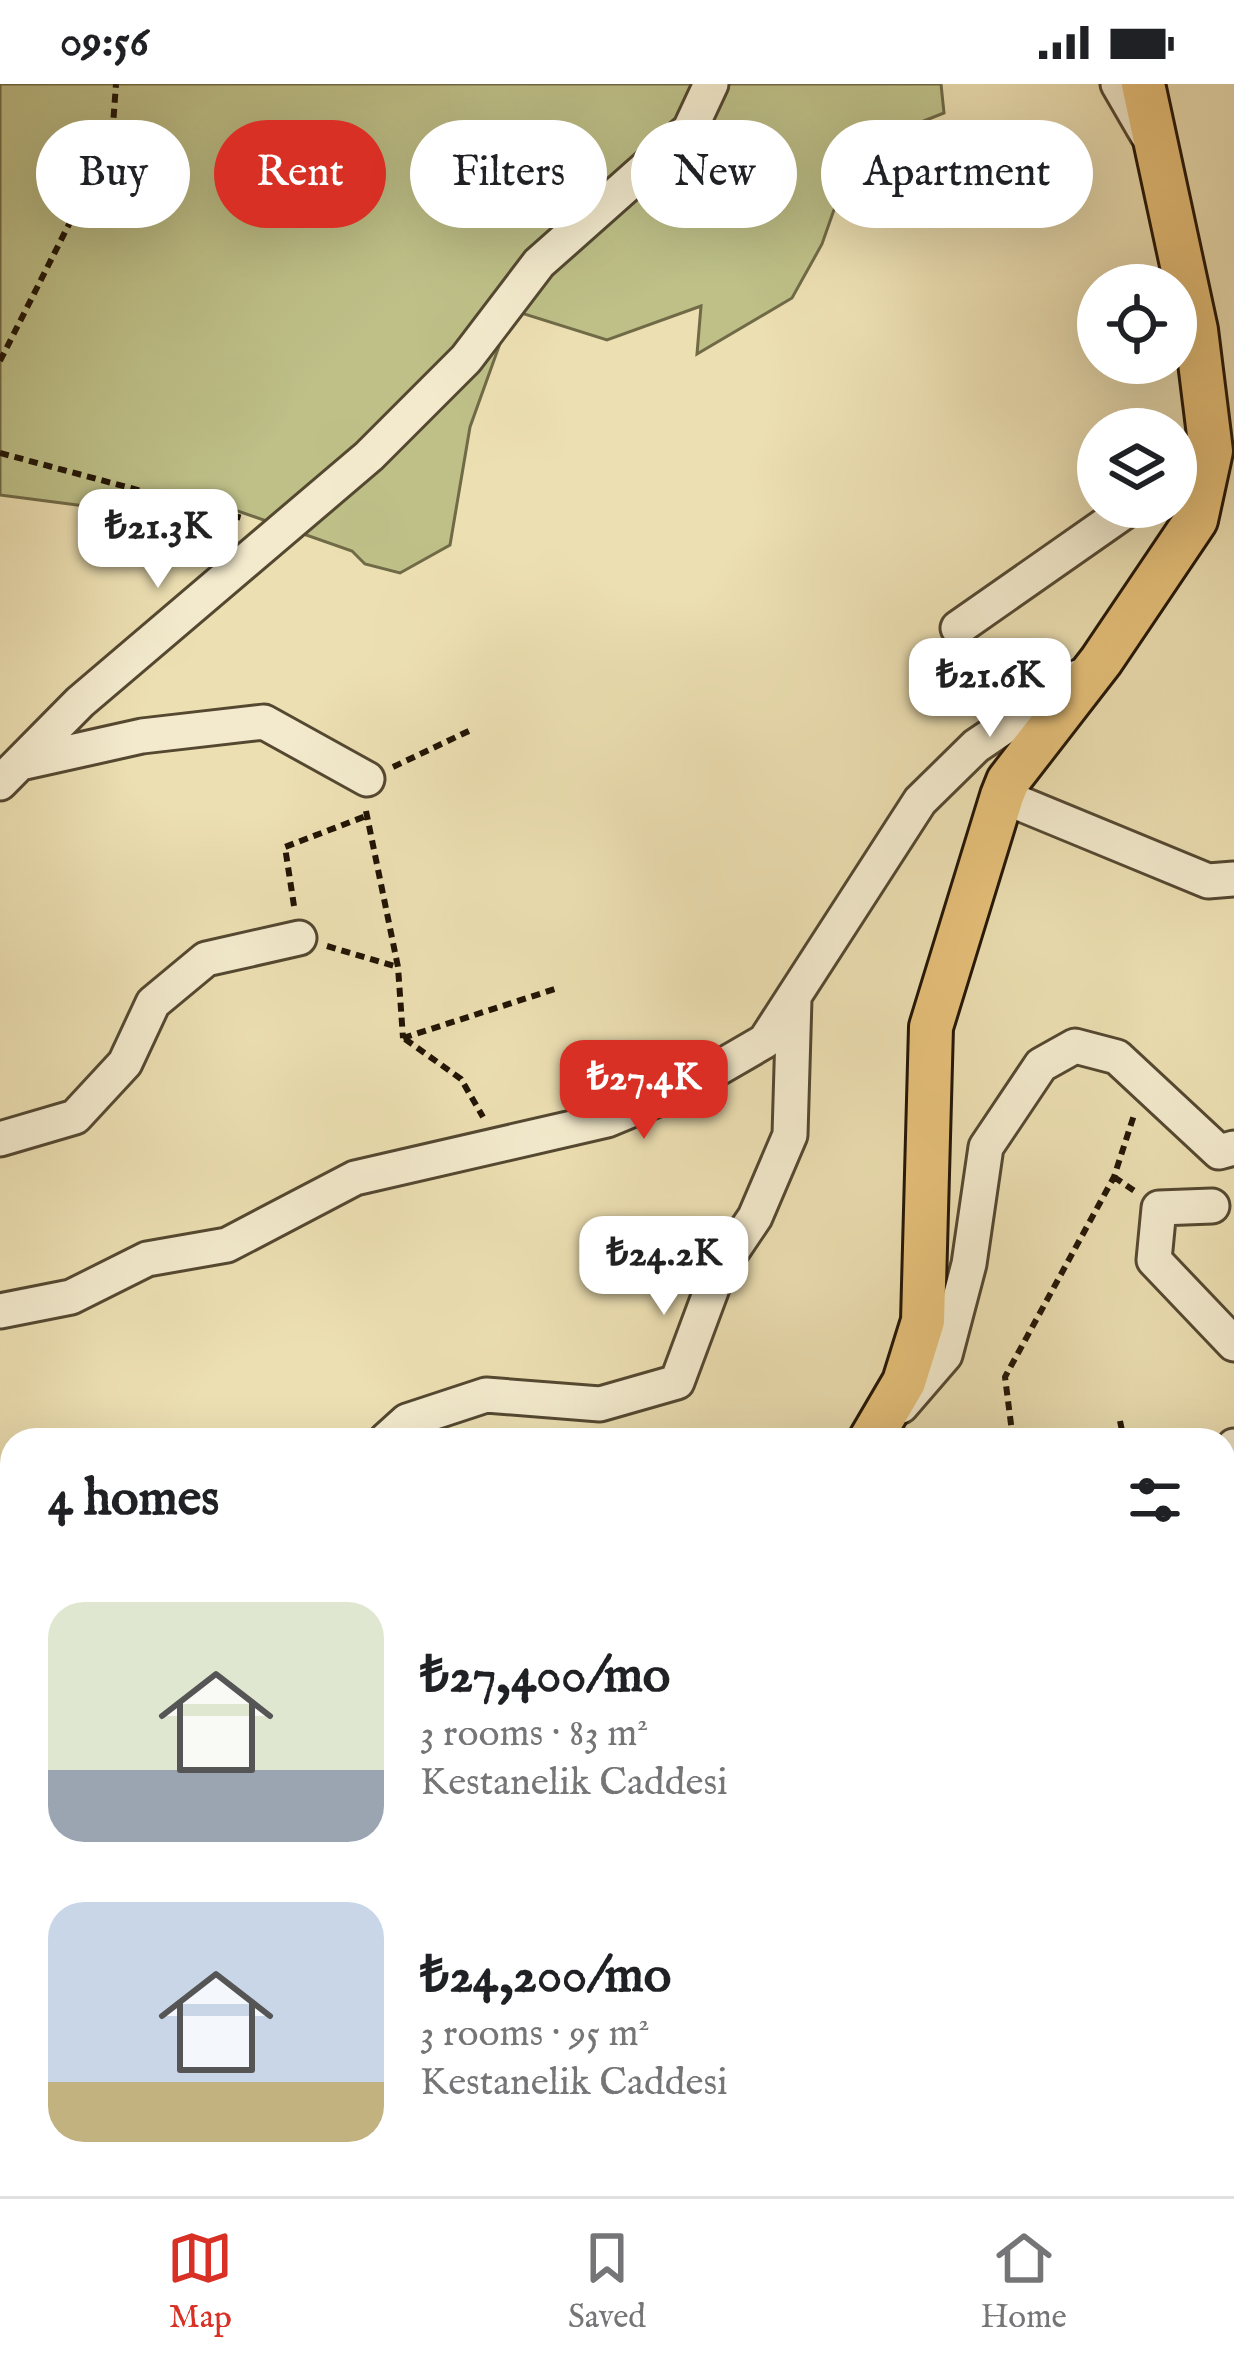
<!DOCTYPE html>
<html lang="en">
<head>
<meta charset="utf-8">
<style>
  :root { --surface:#fff; --page:#f2f2f2; --text:#202124; --muted:#757577; --line:#e0e0e0; --accent:#d93025 }
  body { margin:0; font-family:"IM FELL English",serif; background:var(--page); color:var(--text); height:100vh; display:flex; flex-direction:column; font-size:45px; white-space:nowrap }
  * { box-sizing:border-box; margin:0 }
  p { font-size:39px; color:var(--muted) }
  .icon { flex:none; width:66px; height:66px; fill:none; stroke:currentColor; stroke-width:2; stroke-linecap:round; stroke-linejoin:round }
  .map { position:relative; flex:1; overflow:hidden }
  .details { position:absolute; left:0px; top:1344px; width:1236px; height:768px; display:flex; flex-direction:column; background:var(--surface); border-radius:36px 36px 0 0; box-shadow:0 12px 48px #0002 }
  .details>* { flex:none }
  .top-card { position:absolute; left:36px; top:36px; width:1164px; height:108px; display:flex; gap:24px }
  .fabs { position:absolute; left:1077px; top:180px; display:grid; gap:24px }
  .fabs a { display:grid; place-items:center; width:120px; height:120px; border-radius:50%; background:var(--surface); box-shadow:0 12px 48px #0002; font-size:60px }
  .price { position:absolute; translate:-50% -102px; padding:0 27px; border-radius:24px; background:#fff; color:#222; font-size:39px; line-height:78px; filter:drop-shadow(0 3px 6px #0008) }
  .price::after { content:''; position:absolute; left:50%; top:72px; width:36px; height:27px; margin-left:-18px; background:inherit; clip-path:polygon(0 0,100% 0,50% 100%) }
  .price.active { background:var(--accent); color:#fff }
  ul { padding:0; list-style:none }
  li { display:flex; align-items:center; gap:36px; height:300px; padding:0 48px }
  li span { display:grid; place-items:center; flex:none; width:336px; height:240px; border-radius:36px; color:#555 }
  li>.icon { margin-inline-start:auto }
  span .icon { width:144px; height:144px; fill:#fffc; stroke-width:1 }
  li b { font-size:51px }
  h2 { display:flex; justify-content:space-between; align-items:center; height:144px; padding:0 48px; font-size:51px }
  .chip { padding:0 42px; border-radius:54px; background:var(--surface); box-shadow:0 12px 48px #0002; font-size:42px; line-height:108px }
  .chip.active { background:var(--accent); color:#fff }
  .status { display:flex; justify-content:space-between; align-items:center; height:84px; padding:0 60px; background:var(--surface); direction:ltr }
  .status svg { height:33px; fill:currentColor }
  .tab-bar { display:flex; justify-content:space-around; align-items:center; height:168px; border-top:3px solid var(--line); background:var(--surface); font-size:33px; color:var(--muted) }
  .tab-bar a { display:grid; justify-items:center; gap:6px }
  .tab-bar .active { color:var(--accent) }
  .map>svg:first-child { display:block }
</style>
</head>
<body>
<div class="status"><b>09:56</b><svg viewBox="0 0 49 12"><path d="M0 12V9h3v3zM5 12V6h3v6zM10 12V3h3v9zM15 12V0h3v12zM26 1h20v11H26zM47 4h2v5h-2z"/></svg></div>
<div class="map">
<svg width="1234" height="2112" viewBox="0 0 1234 2112">
  <rect width="100%" height="100%" fill="#ecdfb2"/>
  <filter id="stains"><feTurbulence type="fractalNoise" baseFrequency=".00167" numOctaves="4"/><feColorMatrix values="0 0 0 0 .2 0 0 0 0 .09 0 0 0 0 .02 0 0 0 .5 -.17"/></filter>
  <radialGradient id="worn" r=".72"><stop offset=".6" stop-color="#630" stop-opacity="0"/><stop offset="1" stop-color="#630" stop-opacity=".3"/></radialGradient>
  <path fill="#bec088" stroke="#706a47" stroke-width="3" d="M 0,0 L 941,0 L 944,29 L 901,46 L 894,61 L 875,75 L 861,101 L 835,123 L 822,160 L 792,214 L 697,270 L 701,222 L 607,256 L 512,226 L 470,343 L 450,461 L 400,489 L 365,480 L 352,467 L 212,418 L 108,425 L 0,411 Z"/>
  <g fill="none" stroke-linecap="round" stroke-linejoin="round">
    <g stroke="#544831" stroke-width="39">
      <path id="minor" d="M 1118,0 L 1147,50
        M 1176,391 L 1211,367
        M 958,544 L 1131,423
        M 21,679 L 142,652 L 264,638 L 367,695
        M 0,699 L 80,618 L 369,372 L 466,275 L 539,179 L 690,45 L 711,0
        M 1002,712 L 1208,797 L 1234,795
        M 0,1055 L 75,1033 L 125,979 L 153,919 L 206,875 L 299,854
        M 1212,1122 L 1159,1124 L 1154,1176 L 1234,1260
        M 0,1227 L 71,1213 L 147,1175 L 227,1161 L 355,1094 L 607,1036 L 684,1004 L 765,957 L 920,717 L 976,662 L 1078,593
        M 901,1322 L 945,1271 L 969,1180 L 986,1063 L 1041,981 L 1075,962 L 1117,973 L 1219,1068 L 1234,1064
        M 386,1356 L 407,1337 L 486,1311 L 600,1320 L 677,1298 L 718,1188 L 755,1133 L 790,1051 L 794,915
        M 1232,1366 L 1234,1362
        M 0,1579 L 12,1572
        M 0,1878 L 12,1869
        M 43,2112 L 50,2100"/>
    </g>
    <g stroke="#221506" stroke-width="48">
      <path id="major" d="M 870,1356 L 904,1298 L 923,1237 L 931,943 L 1002,712 L 1008,697 L 1101,577 L 1196,436 L 1211,367 L 1196,246 L 1143,0
        M 0,1962 L 12,1946"/>
    </g>
    <path stroke="#221506" stroke-width="6" stroke-dasharray="9 6" stroke-linecap="butt" d="M 0,277 L 112,55 L 116,0
      M 0,369 L 246,435
      M 393,683 L 473,645
      M 366,727 L 398,883 L 403,954
      M 294,822 L 285,763 L 366,732
      M 327,862 L 398,883
      M 403,954 L 555,905
      M 405,955 L 461,995 L 483,1033
      M 1114,1093 L 1136,1108
      M 1120,1337 L 1124,1356
      M 1013,1356 L 1005,1293 L 1114,1093 L 1134,1031
      M 1224,1516 L 1234,1514
      M 1224,1577 L 1234,1575
      M 1224,1600 L 1228,1620 L 1234,1625
      M 1224,1712 L 1234,1707
      M 1224,1896 L 1234,1893
      M 1224,2060 L 1234,2055
      M 1096,2100 L 1098,2112
      M 312,2112 L 316,2100
      M 531,2112 L 551,2100
      M 738,2112 L 747,2100
      M 1121,2112 L 1145,2100"/>
    <use href="#minor" stroke="#f3eacd" stroke-width="33"/>
    <use href="#major" stroke="#e6c079" stroke-width="42"/>
  </g>
  <rect width="100%" height="100%" filter="url(#stains)"/>
  <rect width="100%" height="100%" fill="url(#worn)"/>
</svg>
<div class="fabs">
<a><svg class="icon" aria-label="locate" viewBox="0 0 24 24"><circle cx="12" cy="12" r="6"/><path d="M12 2v4M12 18v4M2 12h4M18 12h4"/></svg></a>
<a><svg class="icon" aria-label="layers" viewBox="0 0 24 24"><path d="M12 4l9 5-9 5-9-5zM3 14l9 5 9-5"/></svg></a>
</div>
<b class="price" style="left:158px;top:507px">₺21.3K</b>
<b class="price" style="left:990px;top:656px">₺21.6K</b>
<b class="price active" style="left:644px;top:1058px">₺27.4K</b>
<b class="price" style="left:664px;top:1234px">₺24.2K</b>
<div class="top-card">
<a class="chip">Buy</a>
<a class="chip active">Rent</a>
<a class="chip">Filters</a>
<a class="chip">New</a>
<a class="chip">Apartment</a>
</div>
<section class="details">
<h2>4 homes<svg class="icon" aria-label="filters" viewBox="0 0 24 24"><path d="M4 7h16M4 17h16"/><circle cx="9" cy="7" r="2"/><circle cx="15" cy="17" r="2"/></svg></h2>
<ul>
<li><span style="background:linear-gradient(#dfe7d0 70%,#9aa5b1 0)"><svg class="icon" aria-label="home" viewBox="0 0 24 24"><path d="M3 11l9-7 9 7M6 9v11h12V9"/></svg></span><div><b>₺27,400/mo</b><p>3 rooms · 83 m²</p><p>Kestanelik Caddesi</p></div></li>
<li><span style="background:linear-gradient(#c9d6e8 75%,#c2b280 0)"><svg class="icon" aria-label="home" viewBox="0 0 24 24"><path d="M3 11l9-7 9 7M6 9v11h12V9"/></svg></span><div><b>₺24,200/mo</b><p>3 rooms · 95 m²</p><p>Kestanelik Caddesi</p></div></li>
</ul>
</section>
</div>
<nav class="tab-bar">
<a class="active"><svg class="icon" aria-label="map" viewBox="0 0 24 24"><path d="M3 6l6-2 6 2 6-2v14l-6 2-6-2-6 2zM9 4v14M15 6v14"/></svg>Map</a>
<a><svg class="icon" aria-label="saved" viewBox="0 0 24 24"><path d="M7 4h10v16l-5-4-5 4z"/></svg>Saved</a>
<a><svg class="icon" aria-label="home" viewBox="0 0 24 24"><path d="M3 11l9-7 9 7M6 9v11h12V9"/></svg>Home</a>
</nav>
</body>
</html>
